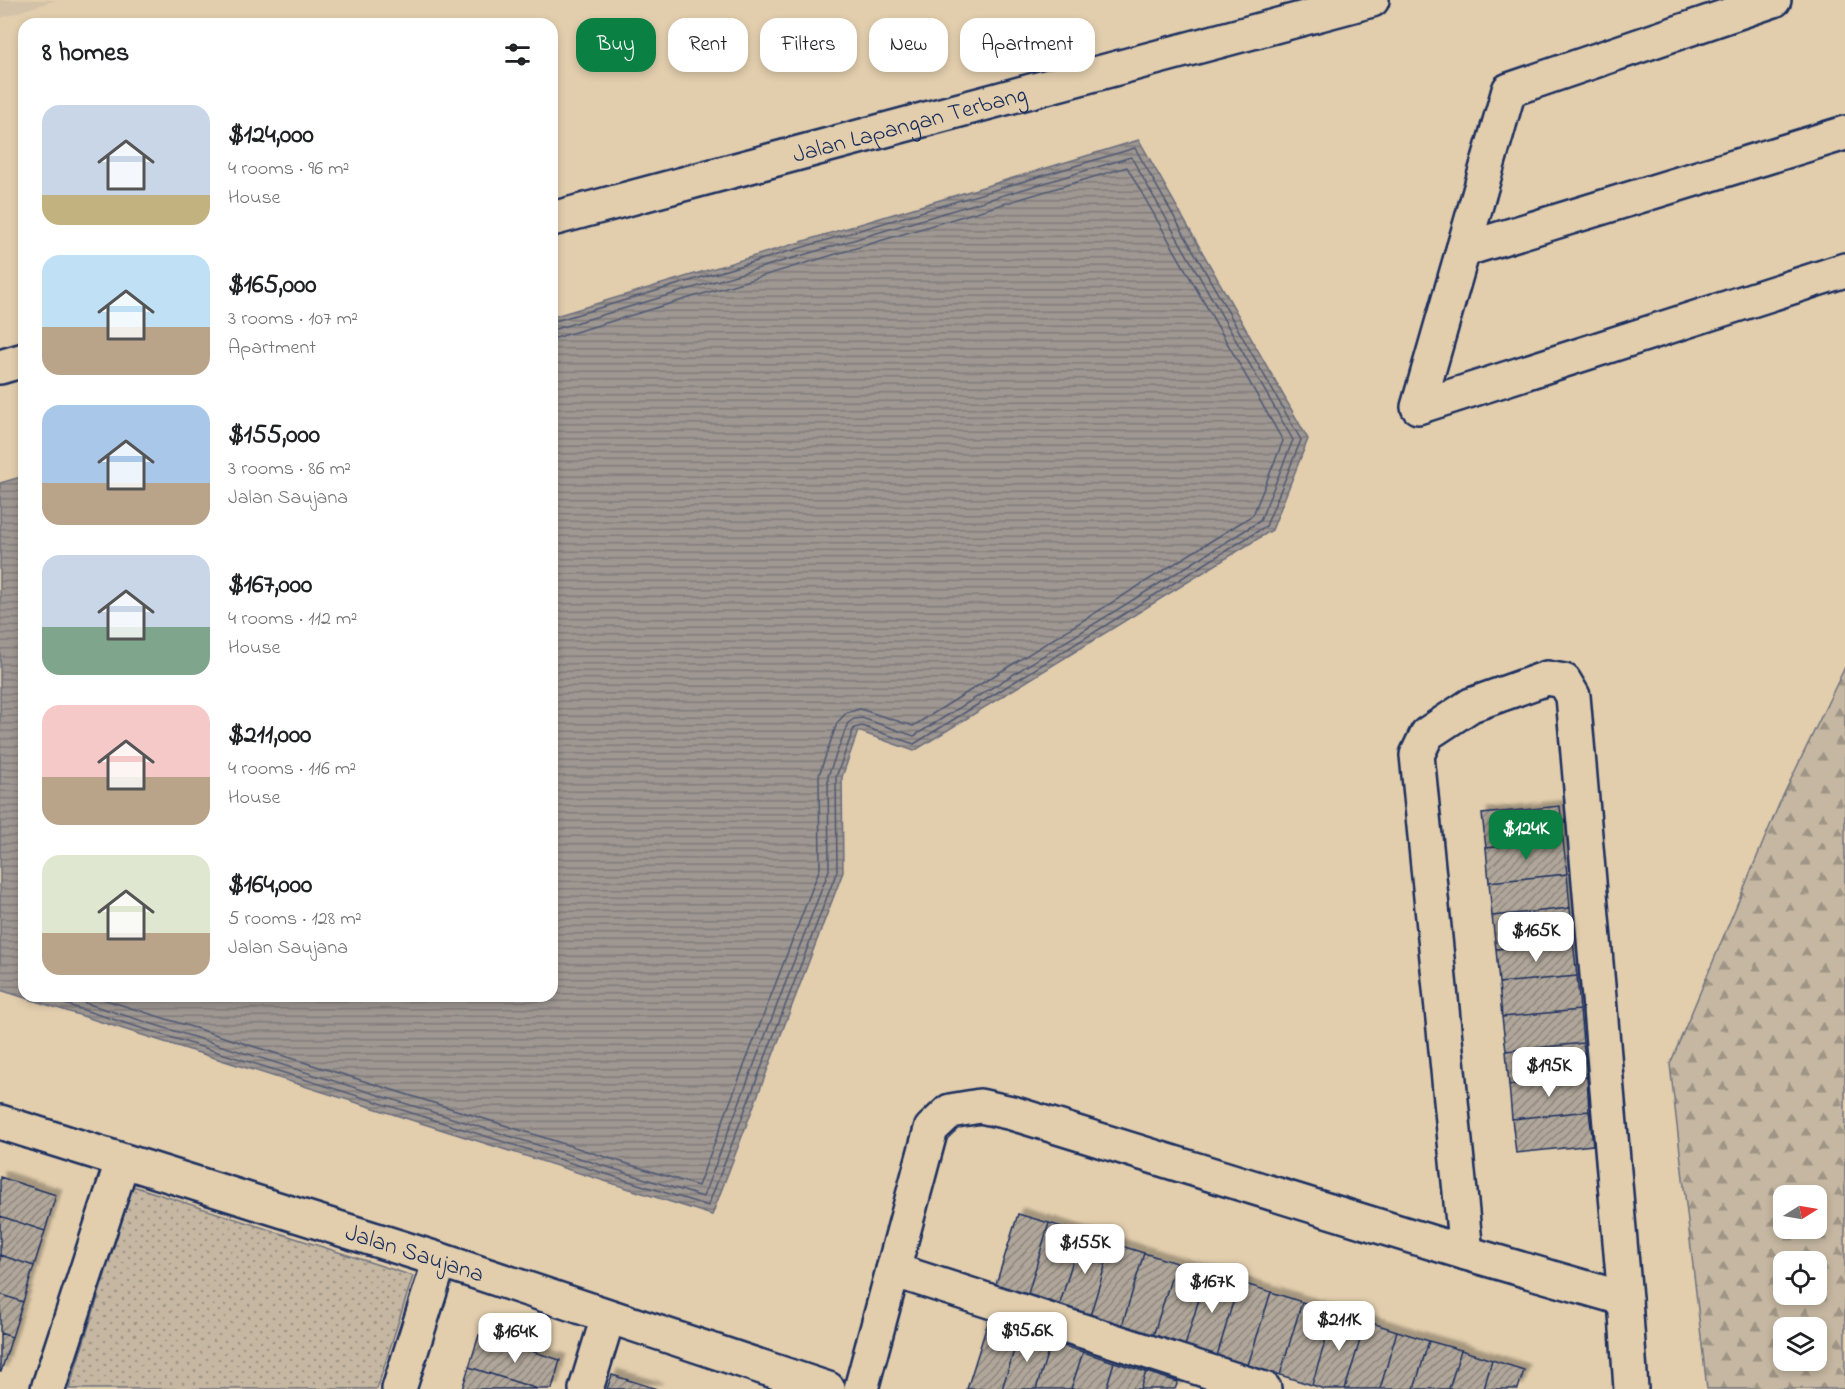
<!DOCTYPE html>
<html lang="en">
<head>
<meta charset="utf-8">
<style>
  :root { --surface:#fff; --page:#f6f6f6; --text:#202124; --muted:#757577; --accent:#0b8043 }
  body { margin:0; font-family:"Indie Flower",sans-serif; background:var(--page); color:var(--text); height:100vh; display:flex; flex-direction:column; font-size:22px; white-space:nowrap }
  * { box-sizing:border-box; margin:0 }
  p { font-size:20px; color:var(--muted) }
  .icon { flex:none; width:33px; height:33px; fill:none; stroke:currentColor; stroke-width:2; stroke-linecap:round; stroke-linejoin:round }
  .map { position:relative; flex:1; overflow:hidden }
  .details { position:absolute; left:18px; top:18px; width:540px; height:984px; display:flex; flex-direction:column; background:var(--surface); border-radius:18px; box-shadow:0 3px 9px #0003 }
  .details>* { flex:none }
  .top-card { position:absolute; left:576px; top:18px; width:570px; height:54px; display:flex; gap:12px }
  .needle { width:39px; rotate:79deg }
  .buttons { position:absolute; left:1773px; top:1185px; display:grid; gap:12px }
  .buttons a { display:grid; place-items:center; width:54px; height:54px; border-radius:12px; background:var(--surface); box-shadow:0 3px 9px #0003; font-size:30px }
  .price { position:absolute; translate:-50% -51px; padding:0 14px; border-radius:12px; background:#fff; color:#222; font-size:20px; line-height:39px; filter:drop-shadow(0 2px 3px #0008) }
  .price::after { content:''; position:absolute; left:50%; top:36px; width:18px; height:14px; margin-left:-9px; background:inherit; clip-path:polygon(0 0,100% 0,50% 100%) }
  .price.current { background:var(--accent); color:#fff }
  ul { padding:0; list-style:none }
  li { display:flex; align-items:center; gap:18px; height:150px; padding:0 24px }
  li span { display:grid; place-items:center; flex:none; width:168px; height:120px; border-radius:18px; color:#555 }
  li>.icon { margin-inline-start:auto }
  span .icon { width:72px; height:72px; fill:#fffc; stroke-width:1 }
  li b { font-size:26px }
  h2 { display:flex; justify-content:space-between; align-items:center; height:72px; padding:0 24px; font-size:26px }
  .pill { padding:0 21px; border-radius:18px; background:var(--surface); box-shadow:0 3px 9px #0003; font-size:21px; line-height:54px }
  .pill.current { background:var(--accent); color:#fff }
  .map>svg:first-child { display:block }
</style>
</head>
<body>
<div class="map">
<svg width="1845" height="1389" viewBox="0 0 1845 1389">
  <defs>
    <pattern id="grass-dots" width="8" height="8" patternUnits="userSpaceOnUse" patternTransform="scale(1.5)"><rect width="8" height="8" fill="#c5b7a1"/><path d="M2 2h.1M6 6h.1" fill="none" stroke="#9f9586" stroke-width="1.8" stroke-linecap="round"/></pattern>
    <pattern id="forest-firs" width="22" height="20" patternUnits="userSpaceOnUse" patternTransform="scale(1.5)"><rect width="22" height="20" fill="#c5b7a1"/><path d="M5 1l3.5 6h-7zM16 11l3.5 6h-7z" fill="#9f9586"/></pattern>
    <pattern id="water-rules" width="6" height="5" patternUnits="userSpaceOnUse" patternTransform="scale(1.5)"><rect width="6" height="5" fill="#9e9792"/><path d="M0 2.5h6" fill="none" stroke="#807c7a"/></pattern>
    <pattern id="building-hatch" width="6" height="6" patternUnits="userSpaceOnUse" patternTransform="scale(1.5)"><rect width="6" height="6" fill="#b0a699"/><path d="M-1 1l2-2M0 6l6-6M5 7l2-2" fill="none" stroke="#8e8880"/></pattern>
    <filter id="shadow"><feDropShadow dx="5.5" dy="-5.5" stdDeviation="1.5" flood-color="#0004"/></filter>
  </defs>
  <rect width="100%" height="100%" fill="#e2cead"/>
  <filter id="ink" filterUnits="userSpaceOnUse"><feTurbulence type="fractalNoise" baseFrequency=".0167" numOctaves="2"/><feDisplacementMap in="SourceGraphic" scale="12" xChannelSelector="R" yChannelSelector="G"/><feConvolveMatrix kernelMatrix="1 2 1 2 8 2 1 2 1" color-interpolation-filters="sRGB"/></filter>
  <g filter="url(#ink)">
    <path fill="#d3c2a7" d="M 0,0 L 56,0 L 0,18 Z"/>
    <path fill="url(#grass-dots)" stroke="#707380" stroke-width="1.5" d="M 133,1186 L 413,1276 L 377,1389 L 69,1389 Z"/>
    <path fill="url(#forest-firs)" stroke="#707380" stroke-width="1.5" fill-rule="evenodd" d="M 1845,667 L 1845,1389 L 1707,1389 L 1670,1064 L 1780,802 ZM 1784,1196 L 1816,1196 L 1816,1228 L 1784,1228 ZM 1784,1262 L 1816,1262 L 1816,1294 L 1784,1294 ZM 1784,1328 L 1816,1328 L 1816,1360 L 1784,1360 Z"/>
    <path fill="url(#water-rules)" stroke="#6a6d7d" stroke-width="1.5" d="M 1139,140 L 1308,439 L 1272,530 L 914,751 L 858,731 L 842,777 L 843,872 L 712,1215 L 0,990 L 0,483 L 24,476 L 24,996 L 552,996 L 552,317 Z"/>
    <g fill="none" stroke-linecap="round" stroke-linejoin="round">
      <path stroke="#4f5973" stroke-width="1.5" d="M 39,996 L 708,1206 L 837,871 L 836,777 L 854,728 L 862,726 L 914,744 L 1266,526 L 1301,440 L 1135,148 L 552,322
        M 63,996 L 703,1197 L 829,870 L 828,776 L 848,723 L 854,719 L 862,718 L 914,736 L 1260,521 L 1293,440 L 1131,157 L 552,330
        M 93,996 L 698,1186 L 820,868 L 819,775 L 837,723 L 846,713 L 860,709 L 913,726 L 1253,515 L 1283,441 L 1127,167 L 552,339"/>
    </g>
    <path fill="url(#building-hatch)" stroke="#1b2f5e" stroke-width="1.5" filter="url(#shadow)" d="M 1560,806 L 1563,840 L 1486,848 L 1482,814 Z
      M 1563,840 L 1567,874 L 1489,882 L 1486,848 Z
      M 1567,874 L 1570,908 L 1492,916 L 1489,882 Z
      M 1570,908 L 1573,942 L 1496,949 L 1492,916 Z
      M 1573,942 L 1577,976 L 1499,983 L 1496,949 Z
      M 1577,976 L 1580,1010 L 1502,1017 L 1499,983 Z
      M 1580,1010 L 1583,1043 L 1506,1051 L 1502,1017 Z
      M 1583,1043 L 1587,1077 L 1509,1085 L 1506,1051 Z
      M 1587,1077 L 1589,1111 L 1512,1119 L 1509,1085 Z
      M 1589,1111 L 1593,1145 L 1516,1153 L 1512,1119 Z
      M 0,1177 L 56,1195 L 45,1231 L 0,1216 Z
      M 1018,1214 L 1049,1223 L 1027,1297 L 995,1287 Z
      M 0,1216 L 45,1231 L 34,1266 L 0,1255 Z
      M 1049,1223 L 1081,1233 L 1059,1307 L 1027,1297 Z
      M 1081,1233 L 1112,1243 L 1090,1316 L 1059,1307 Z
      M 1112,1243 L 1144,1253 L 1122,1326 L 1090,1316 Z
      M 1144,1253 L 1176,1263 L 1153,1336 L 1122,1326 Z
      M 0,1255 L 34,1266 L 23,1302 L 0,1294 Z
      M 1176,1263 L 1207,1272 L 1185,1346 L 1153,1336 Z
      M 1207,1272 L 1239,1282 L 1217,1356 L 1185,1346 Z
      M 1239,1282 L 1271,1292 L 1248,1365 L 1217,1356 Z
      M 1271,1292 L 1302,1302 L 1280,1375 L 1248,1365 Z
      M 0,1294 L 23,1302 L 12,1337 L 0,1333 Z
      M 1302,1302 L 1334,1312 L 1312,1385 L 1280,1375 Z
      M 1334,1312 L 1366,1321 L 1345,1389 L 1324,1389 L 1312,1385 Z
      M 1366,1321 L 1397,1331 L 1380,1389 L 1345,1389 Z
      M 988,1322 L 1020,1332 L 1002,1389 L 967,1389 Z
      M 1397,1331 L 1429,1341 L 1414,1389 L 1380,1389 Z
      M 1020,1332 L 1051,1342 L 1036,1389 L 1002,1389 Z
      M 0,1333 L 12,1337 L 1,1372 L 0,1372 Z
      M 479,1335 L 560,1360 L 552,1389 L 538,1389 L 469,1367 Z
      M 1429,1341 L 1461,1350 L 1449,1389 L 1414,1389 Z
      M 1051,1342 L 1083,1352 L 1071,1389 L 1036,1389 Z
      M 1461,1350 L 1492,1360 L 1484,1389 L 1449,1389 Z
      M 1083,1352 L 1114,1362 L 1106,1389 L 1071,1389 Z
      M 1492,1360 L 1524,1370 L 1518,1389 L 1484,1389 Z
      M 1114,1362 L 1146,1372 L 1140,1389 L 1106,1389 Z
      M 469,1367 L 538,1389 L 462,1389 Z
      M 1146,1372 L 1178,1382 L 1175,1389 L 1140,1389 Z
      M 612,1375 L 657,1389 L 607,1389 Z"/>
    <g fill="none" stroke-linecap="round" stroke-linejoin="round">
      <g stroke="#1b2f5e" stroke-width="38">
        <g id="minor">
          <path d="M 1774,0 L 1509,90 L 1418,407 L 1845,270"/>
          <path id="s1" d="M 552,219 L 1372,0"/>
          <path d="M 1463,250 L 1845,133"/>
          <path d="M 0,367 L 24,360"/>
          <path id="s2" d="M 0,1122 L 440,1260 L 828,1389"/>
          <path d="M 1466,1253 L 1417,755 L 1427,734 L 1471,705 L 1547,678 L 1564,681 L 1573,696 L 1625,1299 L 1631,1389"/>
          <path d="M 893,1270 L 1264,1389"/>
          <path d="M 48,1389 L 122,1162"/>
          <path d="M 399,1389 L 440,1260"/>
          <path d="M 586,1389 L 608,1317"/>
          <path d="M 861,1389 L 931,1129 L 950,1111 L 980,1106 L 1012,1113 L 1466,1253 L 1625,1299"/>
        </g>
      </g>
      <use href="#minor" stroke="#e2cead" stroke-width="33"/>
    </g>
  </g>
  <g text-anchor="middle" stroke-width="4.5" stroke-linejoin="round" paint-order="stroke">
    <g font-size="24" fill="#1b2f5e" stroke="#e2cead">
      <text dy="8" stroke="none"><textPath href="#s1" startOffset="370">Jalan Lapangan Terbang</textPath></text>
      <text dy="8" stroke="none"><textPath href="#s2" startOffset="435">Jalan Saujana</textPath></text>
    </g>
  </g>
</svg>
<div class="buttons">
<a><svg class="needle" viewBox="-14 -14 28 28"><path d="M0-13l5 13h-10z" fill="#e53935"/><path d="M0 13l5-13h-10z" fill="#757577"/></svg></a>
<a><svg class="icon" aria-label="locate" viewBox="0 0 24 24"><circle cx="12" cy="12" r="6"/><path d="M12 2v4M12 18v4M2 12h4M18 12h4"/></svg></a>
<a><svg class="icon" aria-label="layers" viewBox="0 0 24 24"><path d="M12 4l9 5-9 5-9-5zM3 14l9 5 9-5"/></svg></a>
</div>
<b class="price current" style="left:1526px;top:861px">$124K</b>
<b class="price" style="left:1536px;top:963px">$165K</b>
<b class="price" style="left:1549px;top:1098px">$195K</b>
<b class="price" style="left:1085px;top:1275px">$155K</b>
<b class="price" style="left:1212px;top:1314px">$167K</b>
<b class="price" style="left:1339px;top:1352px">$211K</b>
<b class="price" style="left:1027px;top:1363px">$95.6K</b>
<b class="price" style="left:515px;top:1364px">$164K</b>
<div class="top-card">
<a class="pill current">Buy</a>
<a class="pill">Rent</a>
<a class="pill">Filters</a>
<a class="pill">New</a>
<a class="pill">Apartment</a>
</div>
<section class="details">
<h2>8 homes<svg class="icon" aria-label="filters" viewBox="0 0 24 24"><path d="M4 7h16M4 17h16"/><circle cx="9" cy="7" r="2"/><circle cx="15" cy="17" r="2"/></svg></h2>
<ul>
<li><span style="background:linear-gradient(#c9d6e8 75%,#c2b280 0)"><svg class="icon" aria-label="home" viewBox="0 0 24 24"><path d="M3 11l9-7 9 7M6 9v11h12V9"/></svg></span><div><b>$124,000</b><p>4 rooms · 96 m²</p><p>House</p></div></li>
<li><span style="background:linear-gradient(#bfe0f5 60%,#b9a48a 0)"><svg class="icon" aria-label="home" viewBox="0 0 24 24"><path d="M3 11l9-7 9 7M6 9v11h12V9"/></svg></span><div><b>$165,000</b><p>3 rooms · 107 m²</p><p>Apartment</p></div></li>
<li><span style="background:linear-gradient(#a9c7e8 65%,#b9a48a 0)"><svg class="icon" aria-label="home" viewBox="0 0 24 24"><path d="M3 11l9-7 9 7M6 9v11h12V9"/></svg></span><div><b>$155,000</b><p>3 rooms · 86 m²</p><p>Jalan Saujana</p></div></li>
<li><span style="background:linear-gradient(#c9d6e8 60%,#7fa58c 0)"><svg class="icon" aria-label="home" viewBox="0 0 24 24"><path d="M3 11l9-7 9 7M6 9v11h12V9"/></svg></span><div><b>$167,000</b><p>4 rooms · 112 m²</p><p>House</p></div></li>
<li><span style="background:linear-gradient(#f6c9c9 60%,#b9a48a 0)"><svg class="icon" aria-label="home" viewBox="0 0 24 24"><path d="M3 11l9-7 9 7M6 9v11h12V9"/></svg></span><div><b>$211,000</b><p>4 rooms · 116 m²</p><p>House</p></div></li>
<li><span style="background:linear-gradient(#dfe7d0 65%,#b9a48a 0)"><svg class="icon" aria-label="home" viewBox="0 0 24 24"><path d="M3 11l9-7 9 7M6 9v11h12V9"/></svg></span><div><b>$164,000</b><p>5 rooms · 128 m²</p><p>Jalan Saujana</p></div></li>
</ul>
</section>
</div>
</body>
</html>
